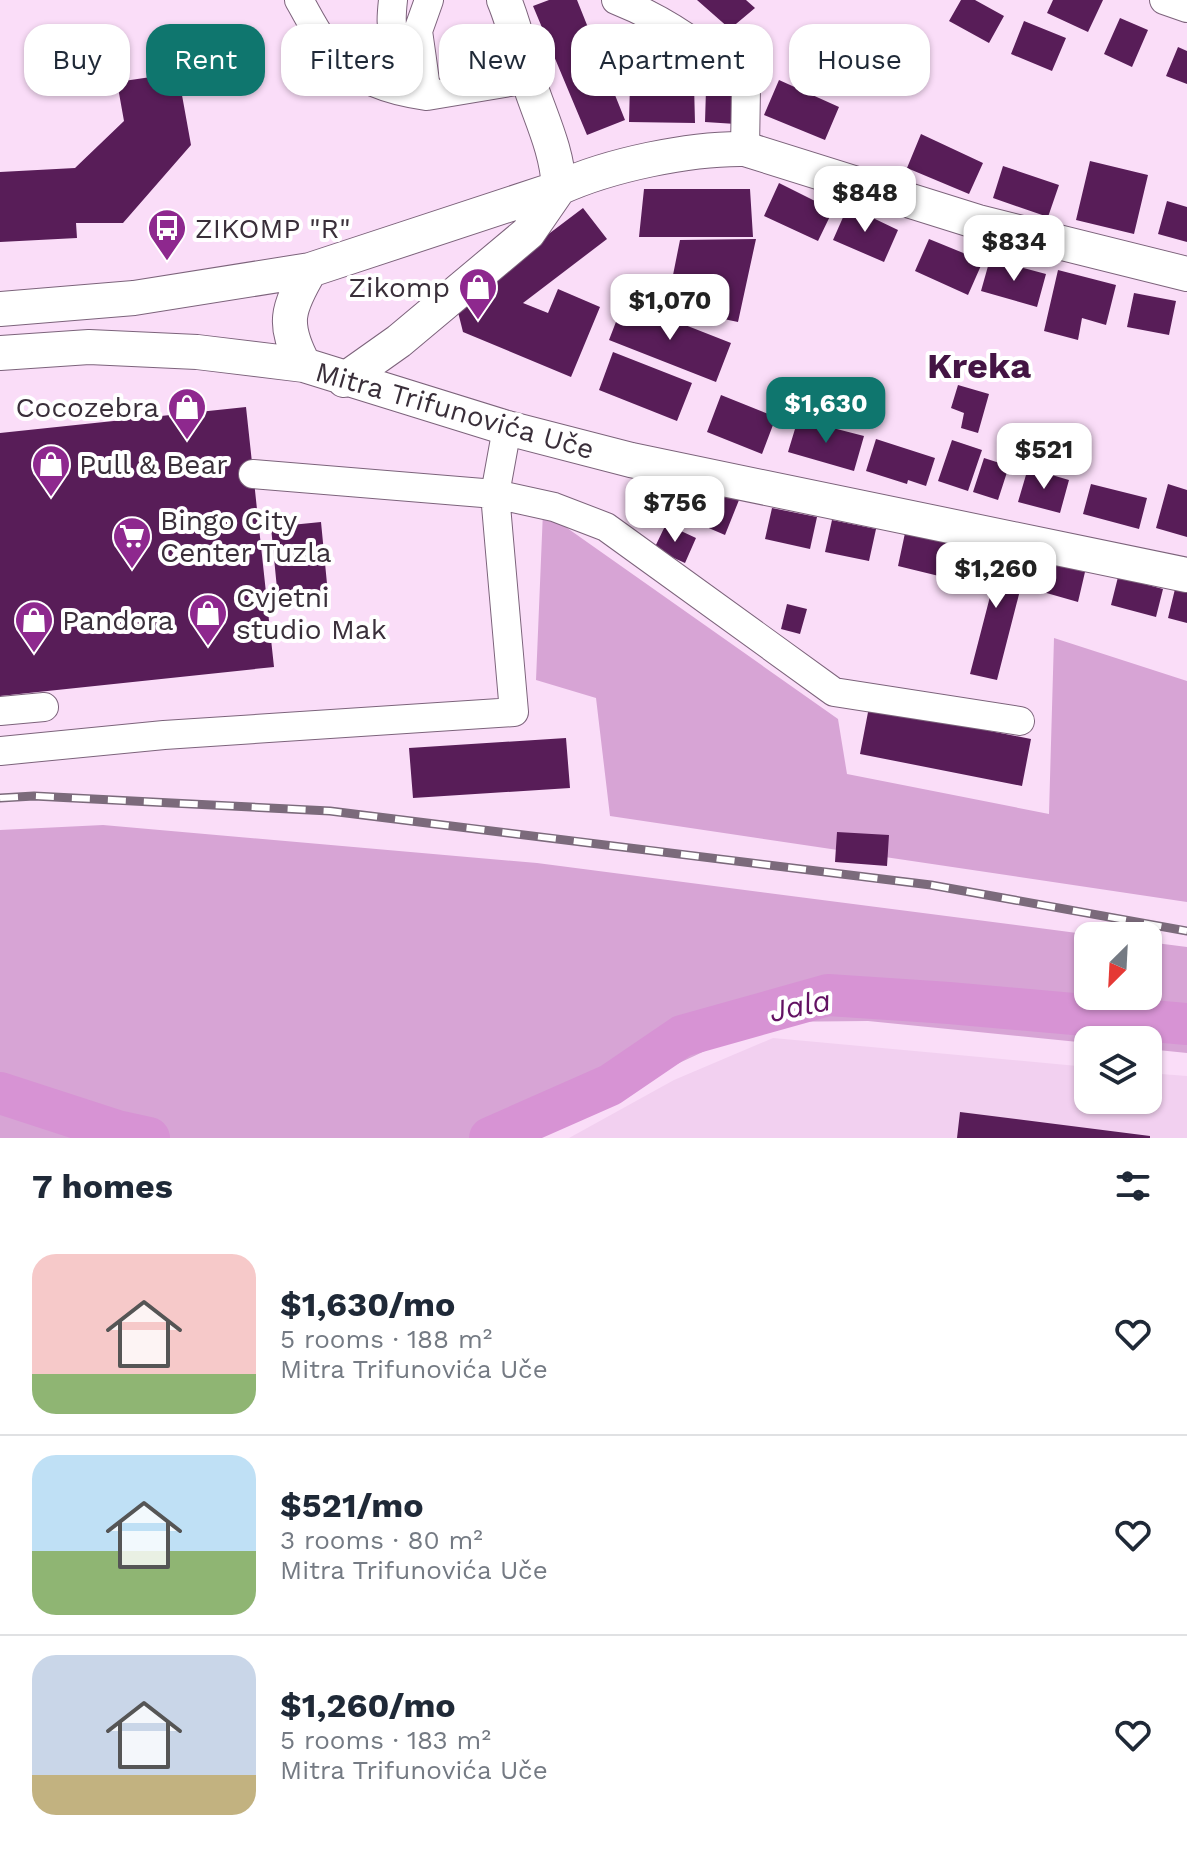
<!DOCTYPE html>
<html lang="en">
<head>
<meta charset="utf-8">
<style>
  :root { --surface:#fff; --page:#f2f2f3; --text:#1f2937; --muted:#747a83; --line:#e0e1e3; --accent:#0f766e }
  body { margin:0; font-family:"Work Sans",sans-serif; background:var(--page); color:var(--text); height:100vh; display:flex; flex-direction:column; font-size:30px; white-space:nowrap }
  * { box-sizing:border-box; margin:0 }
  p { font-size:26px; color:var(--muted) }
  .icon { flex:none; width:44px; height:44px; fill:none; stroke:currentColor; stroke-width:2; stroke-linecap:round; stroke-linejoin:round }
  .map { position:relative; height:1138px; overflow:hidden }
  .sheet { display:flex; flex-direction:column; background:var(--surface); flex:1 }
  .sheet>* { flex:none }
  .banner { position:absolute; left:24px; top:24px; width:1140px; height:72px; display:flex; gap:16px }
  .needle { width:52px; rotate:204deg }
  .controls { position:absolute; left:1074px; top:922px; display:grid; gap:16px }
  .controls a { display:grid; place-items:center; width:88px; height:88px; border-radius:16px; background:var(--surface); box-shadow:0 2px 6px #0004; font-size:40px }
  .price { position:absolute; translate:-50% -68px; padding:0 18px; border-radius:16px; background:#fff; color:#222; font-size:26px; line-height:52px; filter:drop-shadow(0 2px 4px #0008) }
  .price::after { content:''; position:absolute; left:50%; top:48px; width:24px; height:18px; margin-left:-12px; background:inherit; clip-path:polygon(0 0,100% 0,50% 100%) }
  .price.active { background:var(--accent); color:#fff }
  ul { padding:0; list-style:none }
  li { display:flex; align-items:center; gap:24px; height:200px; padding:0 32px }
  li+li { border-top:2px solid var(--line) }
  li span { display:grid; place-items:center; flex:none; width:224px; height:160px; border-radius:24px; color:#555 }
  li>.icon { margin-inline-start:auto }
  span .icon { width:96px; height:96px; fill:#fffc; stroke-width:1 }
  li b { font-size:34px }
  h2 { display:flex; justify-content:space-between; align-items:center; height:96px; padding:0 32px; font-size:34px }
  .chip { padding:0 28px; border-radius:24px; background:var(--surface); box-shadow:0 2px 6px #0004; font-size:28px; line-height:72px }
  .chip.active { background:var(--accent); color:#fff }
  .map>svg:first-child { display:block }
</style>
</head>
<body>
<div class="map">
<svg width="1187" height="1138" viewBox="0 0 1187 1138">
  <rect width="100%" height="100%" fill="#faddf8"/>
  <path fill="#f2d0f0" d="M 773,1038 L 1088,1067 L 1088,1100 L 1148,1100 L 1148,1073 L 1187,1076 L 1187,1138 L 569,1138 L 674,1080 Z"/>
  <path fill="#d7a4d5" d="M 543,511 L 838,719 L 847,774 L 1049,814 L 1054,638 L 1187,681 L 1187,902 L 610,816 L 596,698 L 536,680 Z
    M 103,825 L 537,863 L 1100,936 L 1088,936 L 1088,996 L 1148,996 L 1148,942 L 1187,947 L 1187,1053 L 1148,1049 L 1148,1040 L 1088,1040 L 1088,1043 L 868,1021 L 767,1022 L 548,1124 L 526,1138 L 0,1138 L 0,830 Z"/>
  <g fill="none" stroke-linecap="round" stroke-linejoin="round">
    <path stroke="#d793d4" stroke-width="42" d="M 0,1093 L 117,1131 L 149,1138
      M 490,1138 L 610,1085 L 682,1036 L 828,995 L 949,1003 L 1187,1024"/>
  </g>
  <path fill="#581d58" d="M 549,0 L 577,0 L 625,120 L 587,135 L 533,6 Z
    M 697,0 L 746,0 L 755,8 L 730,29 Z
    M 961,0 L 975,0 L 1004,16 L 989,43 L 949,21 Z
    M 1053,0 L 1103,0 L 1088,32 L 1047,13 Z
    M 1120,18 L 1148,30 L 1132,67 L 1104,54 Z
    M 1024,21 L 1066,38 L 1052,71 L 1011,54 Z
    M 803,34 L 824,41 L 813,72 L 792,65 Z
    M 1178,47 L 1187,51 L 1187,84 L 1166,76 Z
    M 178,73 L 191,145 L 123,223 L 76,223 L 77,238 L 0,242 L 0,172 L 75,168 L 124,121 L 117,82 Z
    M 779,80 L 839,107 L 825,140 L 764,115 Z
    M 630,83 L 694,84 L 695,123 L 629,122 Z
    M 706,89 L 737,90 L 736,124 L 705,122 Z
    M 921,134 L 983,163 L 969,194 L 907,168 Z
    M 1090,161 L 1148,175 L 1134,234 L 1076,220 Z
    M 1003,166 L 1059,185 L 1048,217 L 993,198 Z
    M 779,183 L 833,210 L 818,241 L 764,216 Z
    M 644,189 L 750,189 L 753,237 L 639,237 Z
    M 1167,201 L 1187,207 L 1187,242 L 1158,234 Z
    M 848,206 L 898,230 L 884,262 L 833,240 Z
    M 583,208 L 607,239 L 523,303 L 548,313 L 558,289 L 600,307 L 571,377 L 463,332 L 456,304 Z
    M 756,239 L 738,322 L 695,313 L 700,291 L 671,285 L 680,240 Z
    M 929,239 L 983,261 L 968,295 L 915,271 Z
    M 990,259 L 1046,274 L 1037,307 L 981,291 Z
    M 1058,270 L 1116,285 L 1106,325 L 1082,318 L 1078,340 L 1044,331 Z
    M 1134,293 L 1176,301 L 1169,335 L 1127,327 Z
    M 624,301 L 731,343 L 716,382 L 609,340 Z
    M 613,352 L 692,383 L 677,421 L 599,390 Z
    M 958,385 L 989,394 L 978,433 L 961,428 L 964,413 L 951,408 Z
    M 721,395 L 776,417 L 762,454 L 707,432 Z
    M 246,407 L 274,667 L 0,696 L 0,433 Z
    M 798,419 L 864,436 L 854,471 L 788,452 Z
    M 876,439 L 935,458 L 926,486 L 908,480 L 907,484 L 866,471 Z
    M 952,440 L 982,450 L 968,491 L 938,481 Z
    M 984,458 L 1009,466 L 998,500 L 973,492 Z
    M 1028,468 L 1069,480 L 1060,513 L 1018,502 Z
    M 1091,484 L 1147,498 L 1139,529 L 1083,514 Z
    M 1168,484 L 1187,490 L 1187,537 L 1156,528 Z
    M 711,488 L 739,500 L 725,535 L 697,523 Z
    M 772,508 L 817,517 L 810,549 L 765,539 Z
    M 832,520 L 876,529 L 869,561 L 825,552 Z
    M 321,522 L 328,594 L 278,599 L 271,527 Z
    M 666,524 L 696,538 L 685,563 L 654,549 Z
    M 905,533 L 951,543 L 943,577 L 898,566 Z
    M 978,551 L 1027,563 L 997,680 L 970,674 L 993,585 L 970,579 Z
    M 1050,563 L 1085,572 L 1078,602 L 1043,592 Z
    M 1118,577 L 1163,589 L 1156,617 L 1111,605 Z
    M 1175,589 L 1187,592 L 1187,623 L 1168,618 Z
    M 787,604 L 807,609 L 800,634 L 781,629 Z
    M 869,707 L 1031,739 L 1022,786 L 860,754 Z
    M 566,738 L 570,788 L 413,798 L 409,748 Z
    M 837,832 L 889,835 L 887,866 L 835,862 Z
    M 960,1112 L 1150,1136 L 1150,1138 L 957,1138 Z"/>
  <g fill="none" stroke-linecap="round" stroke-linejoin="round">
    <g stroke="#7c637b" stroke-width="30">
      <path id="minor" d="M 299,0 C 310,19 321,42 336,58 C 360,81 395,92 427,96
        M 393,0 C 389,37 392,38 422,59 L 427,96 L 528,79
        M 616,0 C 666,20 709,49 746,88 L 745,149
        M 1164,0 L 1187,8
        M 422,59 L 418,31 L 429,0
        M 507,428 L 495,494 L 554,507 L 606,527 L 834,692 L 1020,721
        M 0,711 L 44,707
        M 0,751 L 164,735 L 514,712 L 495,494 L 253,474"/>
    </g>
    <g stroke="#7c637b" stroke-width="36">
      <path id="major" d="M 504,0 C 515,26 520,52 528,79 C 540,117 557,148 559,188
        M 0,309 L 134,298 L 310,270 L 559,188 C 609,165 690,148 745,149 L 978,222 L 1187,274
        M 0,353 L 89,347 L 197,352 L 304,365 L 507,428 L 631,460 L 1187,575
        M 304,365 C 282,324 287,309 310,270
        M 344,380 L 399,341 L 528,233 L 559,188"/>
    </g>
    <use href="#minor" stroke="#fff" stroke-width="28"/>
    <use href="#major" stroke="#fff" stroke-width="34"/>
    <g stroke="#7b6a7b" stroke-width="9">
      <path id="rail" d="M 0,798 L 34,796 L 330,811 L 931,885 L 1187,931"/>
    </g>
    <use href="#rail" stroke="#fff" stroke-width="6" stroke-dasharray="18" stroke-linecap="butt"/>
  </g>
  <defs>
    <g id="bus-pin" transform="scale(2)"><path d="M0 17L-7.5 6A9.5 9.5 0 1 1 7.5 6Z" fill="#8e288e" stroke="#fff"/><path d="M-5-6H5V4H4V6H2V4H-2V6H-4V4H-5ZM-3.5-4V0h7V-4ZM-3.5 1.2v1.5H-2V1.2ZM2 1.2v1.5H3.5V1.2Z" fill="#fff"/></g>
    <g id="shop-pin" transform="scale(2)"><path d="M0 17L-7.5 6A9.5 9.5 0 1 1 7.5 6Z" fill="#8e288e" stroke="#fff"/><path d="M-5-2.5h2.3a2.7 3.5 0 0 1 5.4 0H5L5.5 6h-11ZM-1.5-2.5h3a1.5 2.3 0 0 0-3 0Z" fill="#fff"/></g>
    <g id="supermarket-pin" transform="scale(2)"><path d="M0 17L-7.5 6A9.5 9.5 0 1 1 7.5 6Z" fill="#8e288e" stroke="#fff"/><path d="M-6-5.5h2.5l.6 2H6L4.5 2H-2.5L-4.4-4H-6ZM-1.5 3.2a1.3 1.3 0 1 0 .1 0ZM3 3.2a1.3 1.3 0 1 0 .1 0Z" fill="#fff"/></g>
  </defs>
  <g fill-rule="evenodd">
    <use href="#bus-pin" x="167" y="228"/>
    <use href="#shop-pin" x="478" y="287"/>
    <use href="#shop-pin" x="187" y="407"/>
    <use href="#shop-pin" x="51" y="464"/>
    <use href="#supermarket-pin" x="132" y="536"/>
    <use href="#shop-pin" x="208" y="613"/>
    <use href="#shop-pin" x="34" y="620"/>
  </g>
  <g text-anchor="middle" stroke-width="8" stroke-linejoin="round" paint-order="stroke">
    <g font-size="28" fill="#3a2f3a" stroke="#fff" text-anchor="start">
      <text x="195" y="238">ZIKOMP "R"</text>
      <text x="450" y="297" text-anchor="end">Zikomp</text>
      <text x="159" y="417" text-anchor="end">Cocozebra</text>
      <text x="79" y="474">Pull &amp; Bear</text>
      <text x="160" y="530">Bingo City<tspan x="160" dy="32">Center Tuzla</tspan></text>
      <text x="236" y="607">Cvjetni<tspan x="236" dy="32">studio Mak</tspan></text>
      <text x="62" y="630">Pandora</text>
    </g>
    <g font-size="28" fill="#3a2f3a" stroke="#fff">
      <text transform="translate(455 410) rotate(16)" y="10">Mitra Trifunovića Uče</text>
    </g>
    <g font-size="30" font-style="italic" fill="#631263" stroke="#fff">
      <text transform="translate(800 1006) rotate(-12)" y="10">Jala</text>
    </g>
    <g font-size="36" font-weight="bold" fill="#441444" stroke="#fff">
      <text x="979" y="378">Kreka</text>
    </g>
  </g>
</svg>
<div class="controls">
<a><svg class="needle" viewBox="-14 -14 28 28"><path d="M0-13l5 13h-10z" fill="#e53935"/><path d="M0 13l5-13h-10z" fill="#747a83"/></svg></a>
<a><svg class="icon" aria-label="layers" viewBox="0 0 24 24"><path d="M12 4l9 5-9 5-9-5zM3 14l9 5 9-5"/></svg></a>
</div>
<b class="price" style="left:865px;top:234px">$848</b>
<b class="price" style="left:1014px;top:283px">$834</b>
<b class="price" style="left:670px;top:342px">$1,070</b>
<b class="price active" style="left:826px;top:445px">$1,630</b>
<b class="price" style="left:1044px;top:491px">$521</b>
<b class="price" style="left:675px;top:544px">$756</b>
<b class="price" style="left:996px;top:610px">$1,260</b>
<div class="banner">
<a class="chip">Buy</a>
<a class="chip active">Rent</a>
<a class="chip">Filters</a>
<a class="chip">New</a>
<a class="chip">Apartment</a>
<a class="chip">House</a>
</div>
</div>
<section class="sheet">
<h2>7 homes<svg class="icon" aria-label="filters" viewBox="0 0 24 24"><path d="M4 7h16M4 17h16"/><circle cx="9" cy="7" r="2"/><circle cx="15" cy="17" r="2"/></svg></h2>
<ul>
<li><span style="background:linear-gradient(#f6c9c9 75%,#8fb573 0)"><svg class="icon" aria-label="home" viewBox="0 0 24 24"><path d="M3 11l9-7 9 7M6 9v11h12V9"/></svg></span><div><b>$1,630/mo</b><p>5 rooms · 188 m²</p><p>Mitra Trifunovića Uče</p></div><svg class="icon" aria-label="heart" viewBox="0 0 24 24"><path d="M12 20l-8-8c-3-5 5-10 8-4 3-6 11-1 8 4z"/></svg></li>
<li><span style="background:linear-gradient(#bfe0f5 60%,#8fb573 0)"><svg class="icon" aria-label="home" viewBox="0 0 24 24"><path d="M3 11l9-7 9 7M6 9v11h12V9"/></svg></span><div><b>$521/mo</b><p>3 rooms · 80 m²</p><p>Mitra Trifunovića Uče</p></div><svg class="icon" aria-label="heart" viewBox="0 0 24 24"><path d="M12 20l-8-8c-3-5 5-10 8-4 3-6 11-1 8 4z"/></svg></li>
<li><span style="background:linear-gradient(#c9d6e8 75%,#c2b280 0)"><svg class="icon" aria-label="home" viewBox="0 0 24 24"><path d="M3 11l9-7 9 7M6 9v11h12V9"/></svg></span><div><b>$1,260/mo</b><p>5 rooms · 183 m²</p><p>Mitra Trifunovića Uče</p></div><svg class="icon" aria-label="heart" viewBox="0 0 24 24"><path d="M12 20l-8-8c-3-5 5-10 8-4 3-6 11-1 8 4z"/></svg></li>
</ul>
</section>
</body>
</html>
